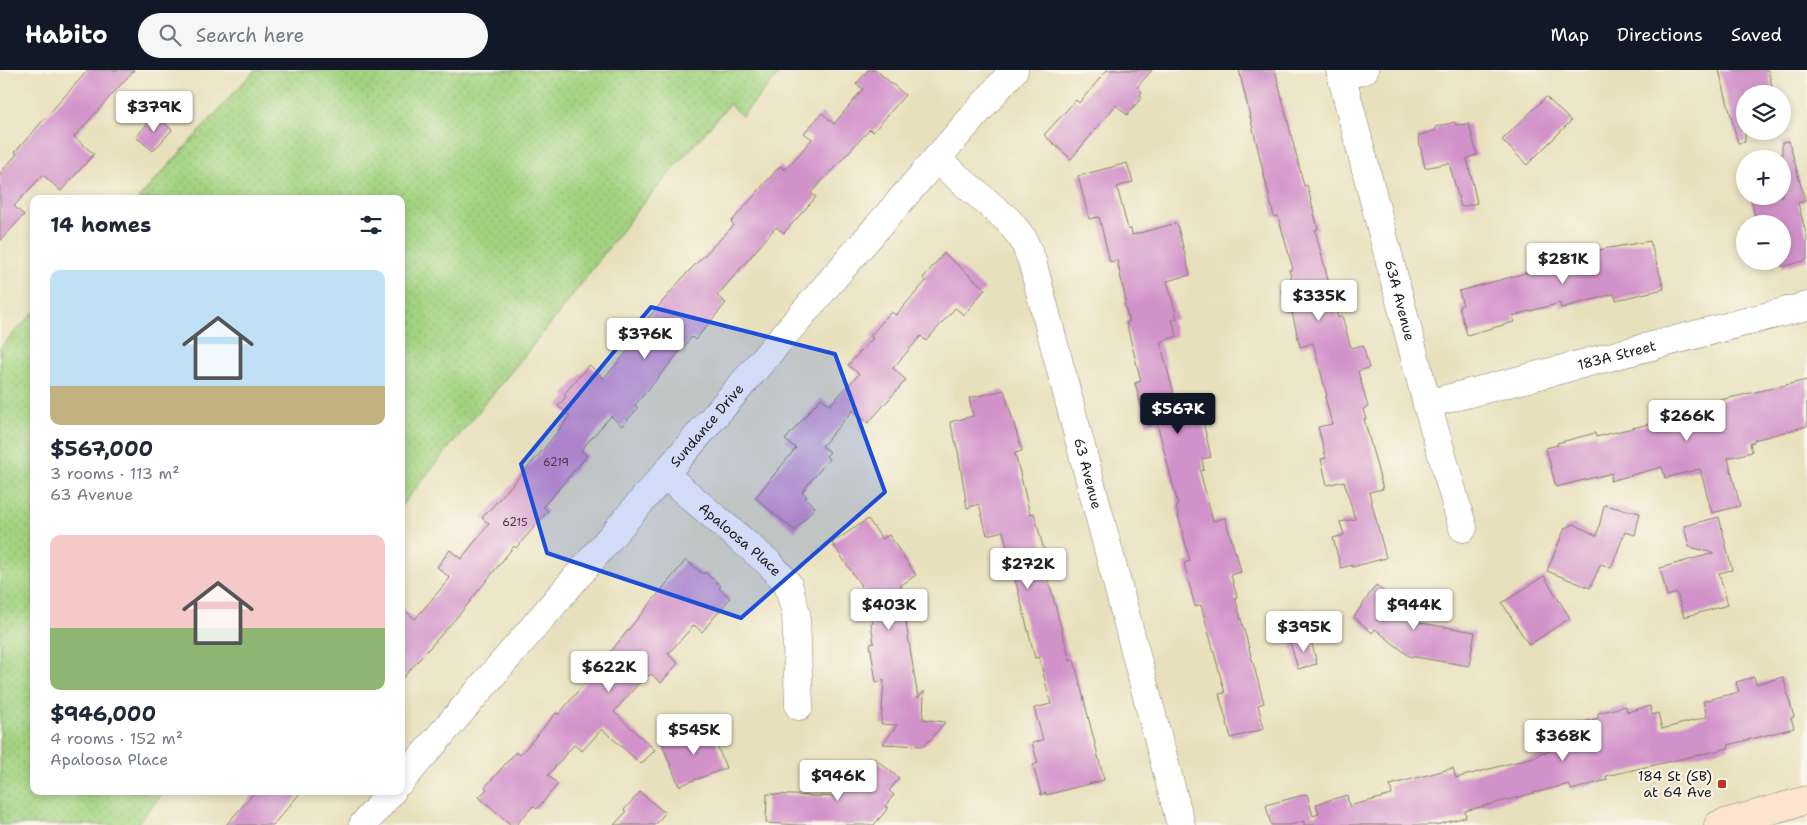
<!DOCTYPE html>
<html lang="en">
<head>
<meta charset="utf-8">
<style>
  :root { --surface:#fff; --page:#f6f6f7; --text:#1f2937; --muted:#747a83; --accent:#111827 }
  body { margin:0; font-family:"Shantell Sans",sans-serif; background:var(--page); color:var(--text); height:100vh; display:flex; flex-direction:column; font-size:19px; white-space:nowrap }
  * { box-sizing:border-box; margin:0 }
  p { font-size:16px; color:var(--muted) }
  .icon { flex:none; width:28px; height:28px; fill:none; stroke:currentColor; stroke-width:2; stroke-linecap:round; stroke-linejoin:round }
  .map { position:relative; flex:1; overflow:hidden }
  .side { position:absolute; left:30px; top:125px; width:375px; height:600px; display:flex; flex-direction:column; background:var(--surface); border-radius:10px; box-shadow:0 2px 8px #0003 }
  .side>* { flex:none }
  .tools { position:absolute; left:1736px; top:15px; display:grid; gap:10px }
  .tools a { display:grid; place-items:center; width:55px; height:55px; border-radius:50%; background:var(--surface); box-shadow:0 2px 8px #0003; font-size:25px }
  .price { position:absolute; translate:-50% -42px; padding:0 11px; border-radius:5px; background:#fff; color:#222; font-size:16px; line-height:32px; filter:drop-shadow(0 1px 2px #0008) }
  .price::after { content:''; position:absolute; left:50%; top:30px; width:15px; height:11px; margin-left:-8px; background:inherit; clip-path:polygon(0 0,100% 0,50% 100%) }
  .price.active { background:var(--accent); color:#fff }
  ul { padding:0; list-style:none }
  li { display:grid; align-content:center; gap:10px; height:265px; padding:0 20px }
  li span { display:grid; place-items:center; height:155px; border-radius:10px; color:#555 }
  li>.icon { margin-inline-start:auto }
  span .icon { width:90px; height:90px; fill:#fffc; stroke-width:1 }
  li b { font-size:21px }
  h2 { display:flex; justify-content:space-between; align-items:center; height:60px; padding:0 20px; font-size:21px }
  header { display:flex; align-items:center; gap:30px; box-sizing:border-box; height:70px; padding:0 25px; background:var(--accent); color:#fff }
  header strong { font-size:24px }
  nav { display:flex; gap:28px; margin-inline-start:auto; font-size:18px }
  .search { width:350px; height:45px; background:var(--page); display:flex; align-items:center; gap:12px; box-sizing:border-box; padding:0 18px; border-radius:28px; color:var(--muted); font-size:19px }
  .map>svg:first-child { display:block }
</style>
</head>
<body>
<header>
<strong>Habito</strong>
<div class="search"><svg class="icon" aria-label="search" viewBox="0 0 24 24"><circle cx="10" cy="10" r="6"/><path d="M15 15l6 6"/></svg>Search here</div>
<nav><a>Map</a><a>Directions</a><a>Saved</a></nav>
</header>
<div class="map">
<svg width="1807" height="755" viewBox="0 0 1807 755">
  <defs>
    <pattern id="green-dots" width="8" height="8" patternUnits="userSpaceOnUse" patternTransform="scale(1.25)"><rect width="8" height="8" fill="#a3d381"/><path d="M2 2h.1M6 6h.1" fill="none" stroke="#8cb56f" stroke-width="1.8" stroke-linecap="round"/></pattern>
  </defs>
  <rect width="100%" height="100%" fill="#fbf7ec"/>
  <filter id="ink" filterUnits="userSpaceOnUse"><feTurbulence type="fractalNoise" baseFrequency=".02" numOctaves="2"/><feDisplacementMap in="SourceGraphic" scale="10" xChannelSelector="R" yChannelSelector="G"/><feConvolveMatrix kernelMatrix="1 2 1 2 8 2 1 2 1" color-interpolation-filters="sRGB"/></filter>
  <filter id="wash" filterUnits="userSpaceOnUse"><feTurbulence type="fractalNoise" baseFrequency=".0096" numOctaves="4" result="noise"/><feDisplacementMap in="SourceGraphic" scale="20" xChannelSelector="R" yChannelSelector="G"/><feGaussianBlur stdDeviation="1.12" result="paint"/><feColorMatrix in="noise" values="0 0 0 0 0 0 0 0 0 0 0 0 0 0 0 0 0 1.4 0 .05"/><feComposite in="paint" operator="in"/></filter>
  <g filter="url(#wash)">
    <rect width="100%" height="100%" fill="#e8e0bc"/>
    <path fill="url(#green-dots)" stroke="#60784e" d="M 255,0 L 782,0 L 742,46 L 729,34 L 726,38 L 635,143 L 552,252 L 401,436 L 401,129 L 138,129 Z
      M 34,242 L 34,721 L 165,721 L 136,755 L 0,755 L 0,278 Z"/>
    <g id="blocks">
      <path fill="#d191c9" d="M 88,0 L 134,0 L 74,67 L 94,84 L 61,121 L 43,105 L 14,136 L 24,145 L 0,171 L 0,103 L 17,84 L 15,82 Z
        M 868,0 L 876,0 L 905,25 L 873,62 L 870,59 L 811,123 L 816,127 L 784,163 L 776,157 L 717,226 L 726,233 L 695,270 L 692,267 L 635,335 L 638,338 L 622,356 L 611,346 L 581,380 L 587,386 L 543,437 L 548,441 L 516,478 L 514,476 L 464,539 L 401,610 L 401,537 L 415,549 L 450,508 L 437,497 L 450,480 L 461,489 L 489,454 L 482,448 L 539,385 L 570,346 L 558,336 L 566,327 L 564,324 L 589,295 L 604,308 L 633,275 L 626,269 L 643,252 L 644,253 L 687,203 L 734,155 L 731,152 L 780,96 L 785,100 L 812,69 L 804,63 L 822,43 L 834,54 L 863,19 L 856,14 Z
        M 1107,0 L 1152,0 L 1137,17 L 1142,22 L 1140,25 L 1142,27 L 1127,45 L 1116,35 L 1071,89 L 1044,65 L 1076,30 L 1079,33 Z
        M 1239,0 L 1275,0 L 1304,116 L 1307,115 L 1318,159 L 1315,160 L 1338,248 L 1342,246 L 1351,278 L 1363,275 L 1369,298 L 1358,301 L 1368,337 L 1363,339 L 1366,349 L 1364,349 L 1383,419 L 1369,422 L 1386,488 L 1352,497 L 1352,495 L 1341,498 L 1333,468 L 1344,465 L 1340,452 L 1355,449 L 1344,411 L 1327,415 L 1321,389 L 1326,388 L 1318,357 L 1332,354 L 1325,327 L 1327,326 L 1313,273 L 1300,277 L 1292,242 L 1288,243 L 1282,220 L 1294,217 L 1289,200 L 1293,199 L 1278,146 L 1274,147 Z
        M 1719,0 L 1768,0 L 1774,24 L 1745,24 L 1745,72 L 1738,73 Z
        M 1546,27 L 1571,51 L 1527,95 L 1502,70 Z
        M 155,45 L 172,60 L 153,81 L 136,67 Z
        M 1455,52 L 1456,55 L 1469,54 L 1477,85 L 1467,88 L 1477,133 L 1461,137 L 1449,93 L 1425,98 L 1418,66 L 1436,60 L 1435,57 Z
        M 1789,71 L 1805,131 L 1798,133 L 1807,167 L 1807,190 L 1782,197 L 1782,154 L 1757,154 L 1750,126 L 1782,126 L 1782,72 Z
        M 1127,93 L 1133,112 L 1117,117 L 1128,159 L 1131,159 L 1132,165 L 1177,153 L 1190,205 L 1167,211 L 1176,244 L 1177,249 L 1172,250 L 1177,266 L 1160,272 L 1176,332 L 1187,329 L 1194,355 L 1203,352 L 1211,387 L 1202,389 L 1204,400 L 1200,401 L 1213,451 L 1225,448 L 1235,482 L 1236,482 L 1241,502 L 1231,505 L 1237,527 L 1235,527 L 1264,633 L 1258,635 L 1264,659 L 1231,668 L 1219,624 L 1225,623 L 1201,535 L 1195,537 L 1184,493 L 1190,491 L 1176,437 L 1178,435 L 1157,353 L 1147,356 L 1135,313 L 1141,311 L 1126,252 L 1129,252 L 1124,232 L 1126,232 L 1117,190 L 1110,192 L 1099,147 L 1089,149 L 1078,106 Z
        M 1650,171 L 1664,219 L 1616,230 L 1614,224 L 1561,238 L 1560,233 L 1512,246 L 1514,252 L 1467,265 L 1459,236 L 1463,235 L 1459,221 L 1566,192 L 1565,186 L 1592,179 L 1592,181 Z
        M 944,183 L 985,219 L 964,245 L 955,238 L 926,271 L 921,266 L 893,298 L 906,310 L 868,353 L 853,340 L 822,376 L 830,382 L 826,386 L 829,389 L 802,422 L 807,426 L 805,428 L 815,437 L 795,461 L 755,428 L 796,378 L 785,370 L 821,328 L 830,335 L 859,304 L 848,295 L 873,268 L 870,266 L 891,242 L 896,245 L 926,211 L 923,208 Z
        M 1807,310 L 1807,356 L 1754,370 L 1754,372 L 1750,373 L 1752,382 L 1728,388 L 1740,436 L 1712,443 L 1700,399 L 1665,408 L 1662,397 L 1610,411 L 1612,403 L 1556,417 L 1546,378 L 1558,375 L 1557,373 L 1595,363 L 1596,367 L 1661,351 L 1660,344 Z
        M 1004,320 L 1022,381 L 1015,383 L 1030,444 L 1034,443 L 1051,507 L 1048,508 L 1070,591 L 1074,590 L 1104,710 L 1046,725 L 1046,723 L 1041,725 L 1033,695 L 1038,693 L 1032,673 L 1043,670 L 1034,638 L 1051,634 L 1039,587 L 1035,588 L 1003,461 L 987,465 L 979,434 L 967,438 L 958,381 L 950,352 L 973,346 L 969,328 Z
        M 1604,435 L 1640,443 L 1635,465 L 1625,462 L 1611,498 L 1601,494 L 1590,518 L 1547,501 L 1565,458 L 1574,454 L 1597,466 Z
        M 1719,447 L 1732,500 L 1719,503 L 1728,535 L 1684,547 L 1677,523 L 1667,526 L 1660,498 L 1714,483 L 1689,477 L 1684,456 Z
        M 868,449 L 882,469 L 889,465 L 916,505 L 900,516 L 918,628 L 924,621 L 923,649 L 945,652 L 931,669 L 923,676 L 883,674 L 897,655 L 881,654 L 884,610 L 876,612 L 870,574 L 874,573 L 871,553 L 873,553 L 868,526 L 832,473 Z
        M 686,490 L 703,504 L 705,502 L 721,516 L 719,518 L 730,528 L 702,562 L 694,555 L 668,584 L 678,593 L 661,613 L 651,604 L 649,606 L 647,604 L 614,642 L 655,680 L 641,694 L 602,659 L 582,681 L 574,675 L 548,705 L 558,714 L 537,739 L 533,736 L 516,755 L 511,755 L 479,727 L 487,719 L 485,717 L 516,682 L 520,685 L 556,643 L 559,644 Z
        M 1544,506 L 1570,548 L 1529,575 L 1502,533 Z
        M 1376,515 L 1421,553 L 1475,562 L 1469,596 L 1409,586 L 1375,559 L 1372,563 L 1354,547 Z
        M 1310,566 L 1317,594 L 1298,599 L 1290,572 Z
        M 1754,607 L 1756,614 L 1783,607 L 1794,647 L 1791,648 L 1794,658 L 1728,675 L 1729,678 L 1606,706 L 1607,710 L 1571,720 L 1569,714 L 1465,741 L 1466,747 L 1436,755 L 1304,755 L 1304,751 L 1290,755 L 1271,755 L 1266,735 L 1307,724 L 1313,746 L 1319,744 L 1316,734 L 1347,725 L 1349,736 L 1392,725 L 1390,715 L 1453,698 L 1456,708 L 1538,686 L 1538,684 L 1563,677 L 1559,658 L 1598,648 L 1598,643 L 1626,636 L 1627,642 L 1650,636 L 1652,645 L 1658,643 L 1662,659 L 1707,647 L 1703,631 L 1739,622 L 1736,612 Z
        M 709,655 L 726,698 L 679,716 L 662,674 Z
        M 873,687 L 899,708 L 889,721 L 894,725 L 885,736 L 888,738 L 874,755 L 799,755 L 766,753 L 767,724 L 841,727 Z
        M 256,721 L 302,721 L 273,755 L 226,755 Z
        M 640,722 L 665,743 L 655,755 L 614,755 L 626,742 L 624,740 Z"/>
    </g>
  </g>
  <g filter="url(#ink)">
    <use href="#blocks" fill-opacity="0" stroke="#827e6c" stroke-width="1"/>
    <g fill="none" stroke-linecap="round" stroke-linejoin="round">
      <g stroke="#827e6c" stroke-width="29">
        <g id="street">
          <path id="s1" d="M 1340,0 L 1427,334 L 1463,458"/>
          <path d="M 1342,6 L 1364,0"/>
          <path id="s2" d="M 936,89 L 1008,150 L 1023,169 L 1032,191 L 1181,755"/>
          <path id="s3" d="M 1427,334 L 1807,236"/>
          <path id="s4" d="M 665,405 L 770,494 L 788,514 L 796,543 L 799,636"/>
          <path id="s5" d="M 401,711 C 606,474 808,235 1014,0"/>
          <path d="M 363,755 L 392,721"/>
        </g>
      </g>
      <g stroke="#827e6c" stroke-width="29">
        <path id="secondary" d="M 1718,755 L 1807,730"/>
      </g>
      <use href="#street" stroke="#fff" stroke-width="28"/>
      <use href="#secondary" stroke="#fde4d0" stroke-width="28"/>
    </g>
  </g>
  <path fill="#1d4ed8" fill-opacity="0.2" stroke="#1d4ed8" stroke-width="4" stroke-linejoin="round" d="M 651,237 L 835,284 L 885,422 L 741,548 L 547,483 L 521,394 Z"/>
  <rect fill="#c8321e" stroke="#fbf7ec" stroke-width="2" x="1717" y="709" width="10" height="10" rx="2.5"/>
  <g text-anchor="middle" stroke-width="4" stroke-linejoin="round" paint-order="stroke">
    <g font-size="11" fill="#493947">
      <text x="556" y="396">6219</text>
      <text x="515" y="456">6215</text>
    </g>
    <g font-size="14" fill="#1c1c1c" stroke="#fbf7ec">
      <text dy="5" stroke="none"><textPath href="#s1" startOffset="238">63A Avenue</textPath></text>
      <text dy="5" stroke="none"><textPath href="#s3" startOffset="196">183A Street</textPath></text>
      <text dy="5" stroke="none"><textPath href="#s5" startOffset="469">Sundance Drive</textPath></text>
      <text dy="5" stroke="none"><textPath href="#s2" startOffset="362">63 Avenue</textPath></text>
      <text dy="5" stroke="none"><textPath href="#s4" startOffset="99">Apaloosa Place</textPath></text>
    </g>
    <g font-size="14" fill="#1c1c1c" stroke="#fbf7ec" text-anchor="end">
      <text x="1712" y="711">184 St (SB)<tspan x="1712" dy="16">at 64 Ave</tspan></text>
    </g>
  </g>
</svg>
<div class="tools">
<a><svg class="icon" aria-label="layers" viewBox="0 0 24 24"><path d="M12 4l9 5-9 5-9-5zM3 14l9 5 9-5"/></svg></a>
<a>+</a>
<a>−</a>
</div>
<b class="price" style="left:154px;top:63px">$379K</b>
<b class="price" style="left:1563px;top:215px">$281K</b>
<b class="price" style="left:1319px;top:252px">$335K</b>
<b class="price" style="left:645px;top:290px">$376K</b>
<b class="price active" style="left:1178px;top:365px">$567K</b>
<b class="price" style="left:1687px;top:372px">$266K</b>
<b class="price" style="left:1028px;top:520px">$272K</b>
<b class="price" style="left:889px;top:561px">$403K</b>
<b class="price" style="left:1414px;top:561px">$944K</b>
<b class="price" style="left:1304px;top:583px">$395K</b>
<b class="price" style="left:609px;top:623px">$622K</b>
<b class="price" style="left:694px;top:686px">$545K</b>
<b class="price" style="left:1563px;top:692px">$368K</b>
<b class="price" style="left:838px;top:732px">$946K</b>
<section class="side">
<h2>14 homes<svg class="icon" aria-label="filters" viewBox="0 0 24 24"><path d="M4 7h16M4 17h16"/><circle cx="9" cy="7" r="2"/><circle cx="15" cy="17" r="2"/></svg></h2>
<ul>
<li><span style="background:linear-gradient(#bfe0f5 75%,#c2b280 0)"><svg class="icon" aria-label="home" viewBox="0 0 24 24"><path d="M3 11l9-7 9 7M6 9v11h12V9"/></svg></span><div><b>$567,000</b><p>3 rooms · 113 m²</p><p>63 Avenue</p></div></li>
<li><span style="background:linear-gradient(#f6c9c9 60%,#8fb573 0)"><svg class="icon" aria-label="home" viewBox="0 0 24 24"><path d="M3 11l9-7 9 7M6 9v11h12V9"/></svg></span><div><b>$946,000</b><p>4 rooms · 152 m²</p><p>Apaloosa Place</p></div></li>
</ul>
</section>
</div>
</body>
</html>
